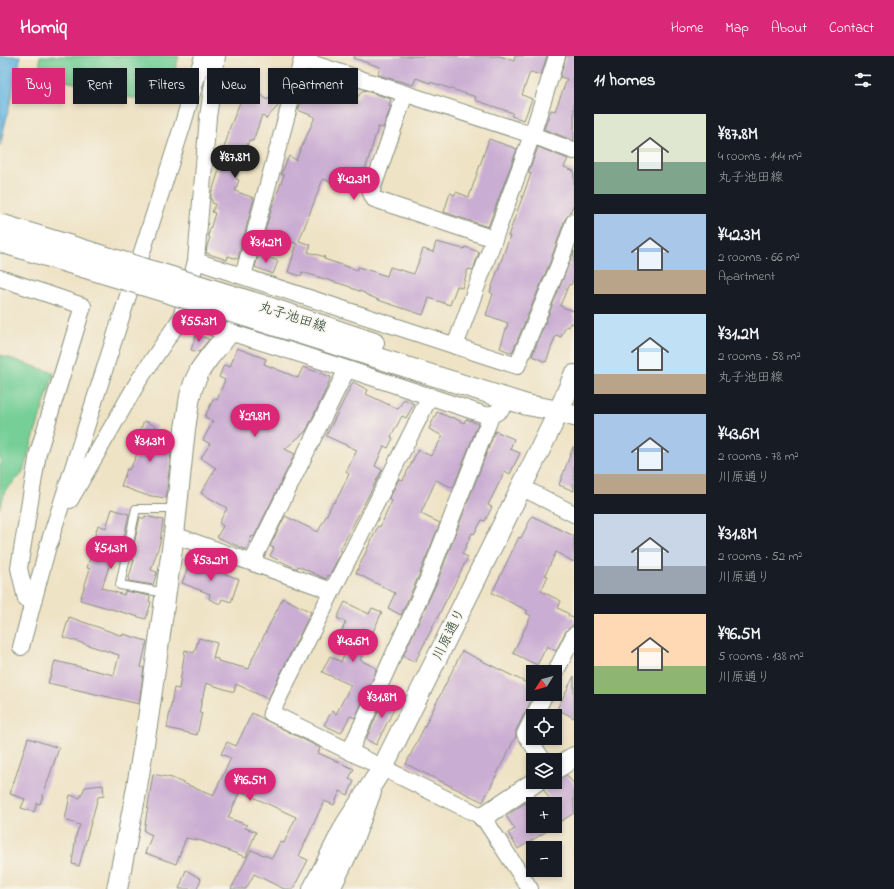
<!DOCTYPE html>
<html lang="en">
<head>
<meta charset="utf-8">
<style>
  :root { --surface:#171b24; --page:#242831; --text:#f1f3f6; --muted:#9ea1a6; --accent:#db2777 }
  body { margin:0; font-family:"Indie Flower","Klee One",sans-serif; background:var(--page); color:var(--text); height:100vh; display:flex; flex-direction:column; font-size:15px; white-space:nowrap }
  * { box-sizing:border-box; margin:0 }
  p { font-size:13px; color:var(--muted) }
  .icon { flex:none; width:22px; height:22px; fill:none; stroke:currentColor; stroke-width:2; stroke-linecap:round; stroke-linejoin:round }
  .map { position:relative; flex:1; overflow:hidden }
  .details { display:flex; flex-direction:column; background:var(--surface); width:320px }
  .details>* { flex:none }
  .hud { position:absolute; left:12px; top:12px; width:380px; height:36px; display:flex; gap:8px }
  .needle { width:26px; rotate:233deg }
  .fabs { position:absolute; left:526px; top:609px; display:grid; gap:8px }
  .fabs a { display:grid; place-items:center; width:36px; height:36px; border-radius:0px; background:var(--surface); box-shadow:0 2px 6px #0003; font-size:20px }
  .price { position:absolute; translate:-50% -34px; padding:0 9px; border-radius:14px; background:var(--accent); color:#fff; font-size:13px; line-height:26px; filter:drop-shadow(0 1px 2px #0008) }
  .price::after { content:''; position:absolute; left:50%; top:24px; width:12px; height:9px; margin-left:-6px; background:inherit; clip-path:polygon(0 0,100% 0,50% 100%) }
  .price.selected { background:#222; color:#fff }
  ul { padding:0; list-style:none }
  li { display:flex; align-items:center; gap:12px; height:100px; padding:0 20px }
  li span { display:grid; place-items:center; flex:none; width:112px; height:80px; border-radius:0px; color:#555 }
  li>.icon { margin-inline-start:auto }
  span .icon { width:48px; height:48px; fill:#fffc; stroke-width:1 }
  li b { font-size:17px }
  h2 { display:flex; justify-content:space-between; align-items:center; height:48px; padding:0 20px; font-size:17px }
  .pill { padding:0 14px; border-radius:0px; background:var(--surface); box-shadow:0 2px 6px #0003; font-size:14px; line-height:36px }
  .pill.selected { background:var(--accent); color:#fff }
  header { display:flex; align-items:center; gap:24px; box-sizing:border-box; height:56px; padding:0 20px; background:var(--accent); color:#fff }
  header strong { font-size:19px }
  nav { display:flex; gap:22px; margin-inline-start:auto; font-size:14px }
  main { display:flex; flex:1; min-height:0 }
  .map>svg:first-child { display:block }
</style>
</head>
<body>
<header>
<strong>Homiq</strong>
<nav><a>Home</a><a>Map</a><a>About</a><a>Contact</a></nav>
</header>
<main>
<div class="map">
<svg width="574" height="833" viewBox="0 0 574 833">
  <rect width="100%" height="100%" fill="#f7f3e8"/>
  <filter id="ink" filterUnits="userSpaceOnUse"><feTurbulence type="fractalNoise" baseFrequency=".025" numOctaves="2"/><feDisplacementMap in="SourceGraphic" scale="8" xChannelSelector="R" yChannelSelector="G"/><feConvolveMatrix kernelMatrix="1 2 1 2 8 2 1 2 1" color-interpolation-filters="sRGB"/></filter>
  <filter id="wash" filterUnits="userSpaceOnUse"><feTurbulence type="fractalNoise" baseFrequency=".012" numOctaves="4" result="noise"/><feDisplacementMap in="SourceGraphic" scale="16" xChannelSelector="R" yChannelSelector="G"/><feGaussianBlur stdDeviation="0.9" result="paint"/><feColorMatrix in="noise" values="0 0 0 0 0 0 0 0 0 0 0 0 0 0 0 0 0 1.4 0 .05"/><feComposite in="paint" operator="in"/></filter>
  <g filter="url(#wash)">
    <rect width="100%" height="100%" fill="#efe3c6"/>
    <path fill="#74cf96" stroke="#4a8665" d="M 40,0 L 179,0 L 167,39 L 156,40 L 144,45 L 55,22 L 40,10 Z
      M 0,299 L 54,317 L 22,418 L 5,435 L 0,452 Z"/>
    <path fill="#65b5e0" stroke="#42798a" d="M 0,0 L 21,0 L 0,90 Z"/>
    <g id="blocks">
      <path fill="#caadd3" d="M 354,0 L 500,0 L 514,5 L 515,0 L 547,0 L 541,19 L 530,16 L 522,39 L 532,43 L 524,64 L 511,60 L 513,57 L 475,44 L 476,41 L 430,26 L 430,27 L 416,22 L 413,29 L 378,19 L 380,11 L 353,2 Z
        M 566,0 L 574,0 L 574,85 L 544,73 L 551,54 L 555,55 L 567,23 L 560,21 Z
        M 312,20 L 329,28 L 328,30 L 356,43 L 363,34 L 391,43 L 389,50 L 391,51 L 383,72 L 378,71 L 366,111 L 356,135 L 323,123 L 299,185 L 311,189 L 308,196 L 325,201 L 324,203 L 357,214 L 358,211 L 387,220 L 390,211 L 414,218 L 423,193 L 433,196 L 436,186 L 464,193 L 465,191 L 479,196 L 473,214 L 468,213 L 462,232 L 457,230 L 450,249 L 429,242 L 423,259 L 381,245 L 365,238 L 365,237 L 351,232 L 351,231 L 302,216 L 301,220 L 288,216 L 297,188 L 265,174 L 273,148 L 284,119 L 281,118 L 289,100 L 296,104 L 315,61 L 298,54 Z
        M 245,34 L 257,35 L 267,44 L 269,42 L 278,50 L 266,63 L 262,59 L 253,85 L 249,84 L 236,123 L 239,124 L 235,135 L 254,142 L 238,203 L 228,200 L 227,204 L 206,197 L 207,190 L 210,181 L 208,180 L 215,157 L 212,156 L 215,148 L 212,147 L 212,144 L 211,144 L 211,139 L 219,114 L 218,113 L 223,95 L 229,76 L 228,76 Z
        M 489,83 L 517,93 L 488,171 L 444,156 L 450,137 L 455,139 L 456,136 L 469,141 Z
        M 538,91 L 568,103 L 564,111 L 574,115 L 574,147 L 570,157 L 565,163 L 550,206 L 512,297 L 500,292 L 508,267 L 486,259 L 493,238 L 490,236 L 510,180 L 508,180 L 531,118 L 528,117 Z
        M 574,195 L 574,222 L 571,229 L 569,228 L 560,250 L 574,255 L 574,268 L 570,267 L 569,271 L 566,270 L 561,281 L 556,279 L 546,306 L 532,300 Z
        M 259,198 L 278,205 L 273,218 L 255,211 Z
        M 196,279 L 209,283 L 199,296 L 191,294 Z
        M 237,292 L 266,303 L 264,308 L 298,322 L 303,311 L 331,321 L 324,338 L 306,375 L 285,393 L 295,398 L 254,481 L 252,480 L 246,494 L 217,481 L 223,470 L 219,467 L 227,452 L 201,437 L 216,412 L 201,402 L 210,388 L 203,384 L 213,365 L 205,361 L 213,343 L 217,344 L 225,324 L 219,321 L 224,309 L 230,311 Z
        M 353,326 L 368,334 L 366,338 L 398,353 L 404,343 L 414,348 L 406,362 L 402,360 L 391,381 L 393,382 L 388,392 L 384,390 L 375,410 L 382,414 L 340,494 L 342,495 L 329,520 L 328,519 L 326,523 L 298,510 L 297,513 L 291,510 L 270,500 L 274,492 L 270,490 L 285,460 L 318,476 L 333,446 L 334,447 L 340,437 L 349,418 L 346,416 L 357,394 L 326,380 Z
        M 437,356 L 451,362 L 452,361 L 464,367 L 466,363 L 478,368 L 453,432 L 436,424 L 421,457 L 421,458 L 440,467 L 419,519 L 401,559 L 388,552 L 395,537 L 356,517 L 378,470 L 380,471 L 392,445 L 389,443 L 399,423 L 403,424 L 418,394 L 431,400 L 443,380 L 429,373 Z
        M 144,365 L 156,370 L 154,375 L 173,377 L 166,442 L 145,439 L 121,430 L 127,413 L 129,414 L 130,411 L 131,411 L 140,392 L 134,389 Z
        M 495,375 L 514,383 L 510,393 L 520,397 L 510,418 L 505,415 L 488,449 L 492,451 L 485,465 L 482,464 L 474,478 L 472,477 L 462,498 L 468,501 L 415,606 L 403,600 L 437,526 Z
        M 573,391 L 574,391 L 574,435 L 559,429 Z
        M 112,453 L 129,458 L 120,500 L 113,498 L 102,532 L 124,539 L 125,535 L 150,540 L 149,545 L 151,546 L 146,563 L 80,544 L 90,513 L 87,512 L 94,490 L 92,489 L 98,469 L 106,472 Z
        M 145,460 L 163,464 L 160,486 L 151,514 L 157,516 L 153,529 L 128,525 L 134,504 L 131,503 L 140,461 L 144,463 Z
        M 532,460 L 574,480 L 574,506 L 556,496 L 545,519 L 548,520 L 541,535 L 561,545 L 558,552 L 569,558 L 568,560 L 574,562 L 574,566 L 572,570 L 566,575 L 556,595 L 547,590 L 537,609 L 513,597 L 531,560 L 526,557 L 528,555 L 492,537 L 519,481 L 521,482 Z
        M 190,505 L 239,523 L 231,546 L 222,543 L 220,548 L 209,543 L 210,538 L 182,527 Z
        M 283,542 L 311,556 L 268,643 L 236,628 L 234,636 L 206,627 L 199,657 L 202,657 L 197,679 L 167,672 L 174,632 L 179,633 L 185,594 L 194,597 L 199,582 L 217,587 L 213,602 L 218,603 L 218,605 L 249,613 L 253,601 Z
        M 345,546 L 369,558 L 372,552 L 382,556 L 360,604 L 376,612 L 375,618 L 355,662 L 350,660 L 341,677 L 324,669 L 332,655 L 336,658 L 351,629 L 322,616 L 330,600 L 341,606 L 351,583 L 340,578 L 346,566 L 337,562 Z
        M 69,561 L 123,580 L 123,578 L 147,585 L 141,611 L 144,612 L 139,648 L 48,627 L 55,605 L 114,619 L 119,599 L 63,581 Z
        M 462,595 L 533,630 L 533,641 L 516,674 L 516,680 L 483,746 L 406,708 Z
        M 574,620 L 574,662 L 557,653 Z
        M 386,639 L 398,645 L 376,689 L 366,683 Z
        M 252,657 L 320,692 L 318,697 L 354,713 L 349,723 L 354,725 L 348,739 L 340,735 L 334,749 L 324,745 L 299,800 L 308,804 L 293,833 L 284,833 L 254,818 L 246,833 L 231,833 L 251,794 L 272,802 L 280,786 L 284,787 L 296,761 L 240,735 L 228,762 L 247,769 L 245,772 L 256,776 L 246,801 L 202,785 L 186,782 L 176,808 L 145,797 L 152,779 L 144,775 L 153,718 L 172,722 L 213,740 L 231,702 L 221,698 L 227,686 L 236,690 Z
        M 28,682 L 59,692 L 40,748 L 37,747 L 34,756 L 21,752 L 25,743 L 10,738 Z
        M 567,719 L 574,728 L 574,757 L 555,769 L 555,748 L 553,748 L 543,733 L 556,724 Z
        M 103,729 L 104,740 L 98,741 L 79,810 L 72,808 L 76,779 L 80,769 L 65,764 L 70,739 L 80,742 L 85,731 Z
        M 525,747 L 533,759 L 533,770 L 555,770 L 518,793 L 508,777 L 515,773 L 506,760 Z
        M 186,814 L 201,823 L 197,833 L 179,833 Z"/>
    </g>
  </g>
  <g filter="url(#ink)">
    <use href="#blocks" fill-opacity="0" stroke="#87907d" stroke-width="1"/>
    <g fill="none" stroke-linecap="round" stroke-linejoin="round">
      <g stroke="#87907d" stroke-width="10">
        <path id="service" d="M 165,539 L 155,535 L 120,529 L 136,453 L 177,453"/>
      </g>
      <g stroke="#87907d" stroke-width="18">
        <path id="minor" d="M 217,0 L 208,61 L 196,205 L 181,262 C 283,291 384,325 485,359 C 496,360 503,352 510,343
          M 302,4 L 532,79 L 574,95
          M 405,38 L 371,137 L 374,143 L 494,183
          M 196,205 L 517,310 L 559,209 L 574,166
          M 243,220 L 303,0
          M 0,222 L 83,250 L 38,397 L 19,512 L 26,543 L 33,545
          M 455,290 L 532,79 L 557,0
          M 430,340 L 271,657 L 483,761 L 530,833
          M 521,431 L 574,458
          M 70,444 L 139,324 L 181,262
          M 174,479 L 332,535
          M 48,490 L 182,71 L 203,0
          M 252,506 L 347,313
          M 21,591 L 48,490 L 52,481
          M 555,617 L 574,579
          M 534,660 L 545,638
          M 533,662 L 525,678 L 543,704
          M 350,695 L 428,523 L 491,360
          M 332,833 L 352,792 L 373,736"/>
      </g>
      <g stroke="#87907d" stroke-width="22">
        <path id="tertiary" d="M 259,248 L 374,287
          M 254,263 L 527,349 L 559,355 L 574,360
          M 555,713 L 574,701
          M 483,761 L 535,726
          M 117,833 L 136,737 L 148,663 L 174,479 L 185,373 L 190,340 L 194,327 L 200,314 L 210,300 L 230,276
          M 313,833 L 346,768 L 383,711 L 559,355 L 574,319"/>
      </g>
      <use href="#service" stroke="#fff" stroke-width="8"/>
      <use href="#minor" stroke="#fff" stroke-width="16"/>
      <use href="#tertiary" stroke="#fff" stroke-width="20"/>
      <g stroke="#87907d" stroke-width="22" stroke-linecap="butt">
        <path id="tertiary-bridge" d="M 0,168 L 259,248
          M 0,186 L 254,263"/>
      </g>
      <use href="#tertiary-bridge" stroke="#fff" stroke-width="20"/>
    </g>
  </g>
  <g text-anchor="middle" stroke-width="3" stroke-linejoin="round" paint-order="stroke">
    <g font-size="14" fill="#1f3d34" stroke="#f7f3e8">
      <text transform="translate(293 260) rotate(18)" y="5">丸子池田線</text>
      <text transform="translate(448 578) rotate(-64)" y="5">川原通り</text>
    </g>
  </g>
</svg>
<div class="fabs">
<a><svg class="needle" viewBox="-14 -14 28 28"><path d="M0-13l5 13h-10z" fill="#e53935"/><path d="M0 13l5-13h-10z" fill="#9ea1a6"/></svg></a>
<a><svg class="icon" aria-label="locate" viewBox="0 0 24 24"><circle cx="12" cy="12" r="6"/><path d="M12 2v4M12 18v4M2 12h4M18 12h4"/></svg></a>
<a><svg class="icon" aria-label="layers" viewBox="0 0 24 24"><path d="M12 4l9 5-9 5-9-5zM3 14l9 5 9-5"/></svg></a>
<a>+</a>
<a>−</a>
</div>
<b class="price selected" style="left:235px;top:123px">¥87.8M</b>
<b class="price" style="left:354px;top:145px">¥42.3M</b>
<b class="price" style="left:266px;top:208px">¥31.2M</b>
<b class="price" style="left:199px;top:287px">¥55.3M</b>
<b class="price" style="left:255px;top:382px">¥29.8M</b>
<b class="price" style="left:150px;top:407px">¥31.3M</b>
<b class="price" style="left:111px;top:514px">¥51.3M</b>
<b class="price" style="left:211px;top:526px">¥53.2M</b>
<b class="price" style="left:353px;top:607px">¥43.6M</b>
<b class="price" style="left:382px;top:663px">¥31.8M</b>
<b class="price" style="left:250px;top:746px">¥96.5M</b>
<div class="hud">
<a class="pill selected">Buy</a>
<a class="pill">Rent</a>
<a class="pill">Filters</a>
<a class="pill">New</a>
<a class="pill">Apartment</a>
</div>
</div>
<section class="details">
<h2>11 homes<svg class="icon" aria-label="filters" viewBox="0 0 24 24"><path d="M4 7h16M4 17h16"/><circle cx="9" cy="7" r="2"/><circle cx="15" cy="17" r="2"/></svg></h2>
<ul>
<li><span style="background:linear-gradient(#dfe7d0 60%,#7fa58c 0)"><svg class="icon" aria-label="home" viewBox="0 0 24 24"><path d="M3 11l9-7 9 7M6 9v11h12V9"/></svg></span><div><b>¥87.8M</b><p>4 rooms · 144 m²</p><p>丸子池田線</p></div></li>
<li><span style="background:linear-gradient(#a9c7e8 70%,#b9a48a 0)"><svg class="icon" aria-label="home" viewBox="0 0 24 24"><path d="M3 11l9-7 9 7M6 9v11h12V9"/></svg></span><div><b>¥42.3M</b><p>2 rooms · 66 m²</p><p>Apartment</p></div></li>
<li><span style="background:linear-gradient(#bfe0f5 75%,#b9a48a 0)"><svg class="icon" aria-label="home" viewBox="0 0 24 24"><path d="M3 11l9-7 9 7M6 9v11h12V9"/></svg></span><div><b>¥31.2M</b><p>2 rooms · 58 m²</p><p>丸子池田線</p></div></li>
<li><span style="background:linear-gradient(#a9c7e8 75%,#b9a48a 0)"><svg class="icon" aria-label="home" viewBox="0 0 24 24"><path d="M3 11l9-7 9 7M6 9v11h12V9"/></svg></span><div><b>¥43.6M</b><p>2 rooms · 78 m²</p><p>川原通り</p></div></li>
<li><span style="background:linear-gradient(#c9d6e8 65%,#9aa5b1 0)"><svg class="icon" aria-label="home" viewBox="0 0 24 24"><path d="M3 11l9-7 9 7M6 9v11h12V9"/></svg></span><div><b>¥31.8M</b><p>2 rooms · 52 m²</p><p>川原通り</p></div></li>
<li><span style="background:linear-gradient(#ffd9b3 65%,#8fb573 0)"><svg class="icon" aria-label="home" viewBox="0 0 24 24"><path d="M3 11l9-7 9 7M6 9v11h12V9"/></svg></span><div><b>¥96.5M</b><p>5 rooms · 138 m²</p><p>川原通り</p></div></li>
</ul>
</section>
</main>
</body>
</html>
